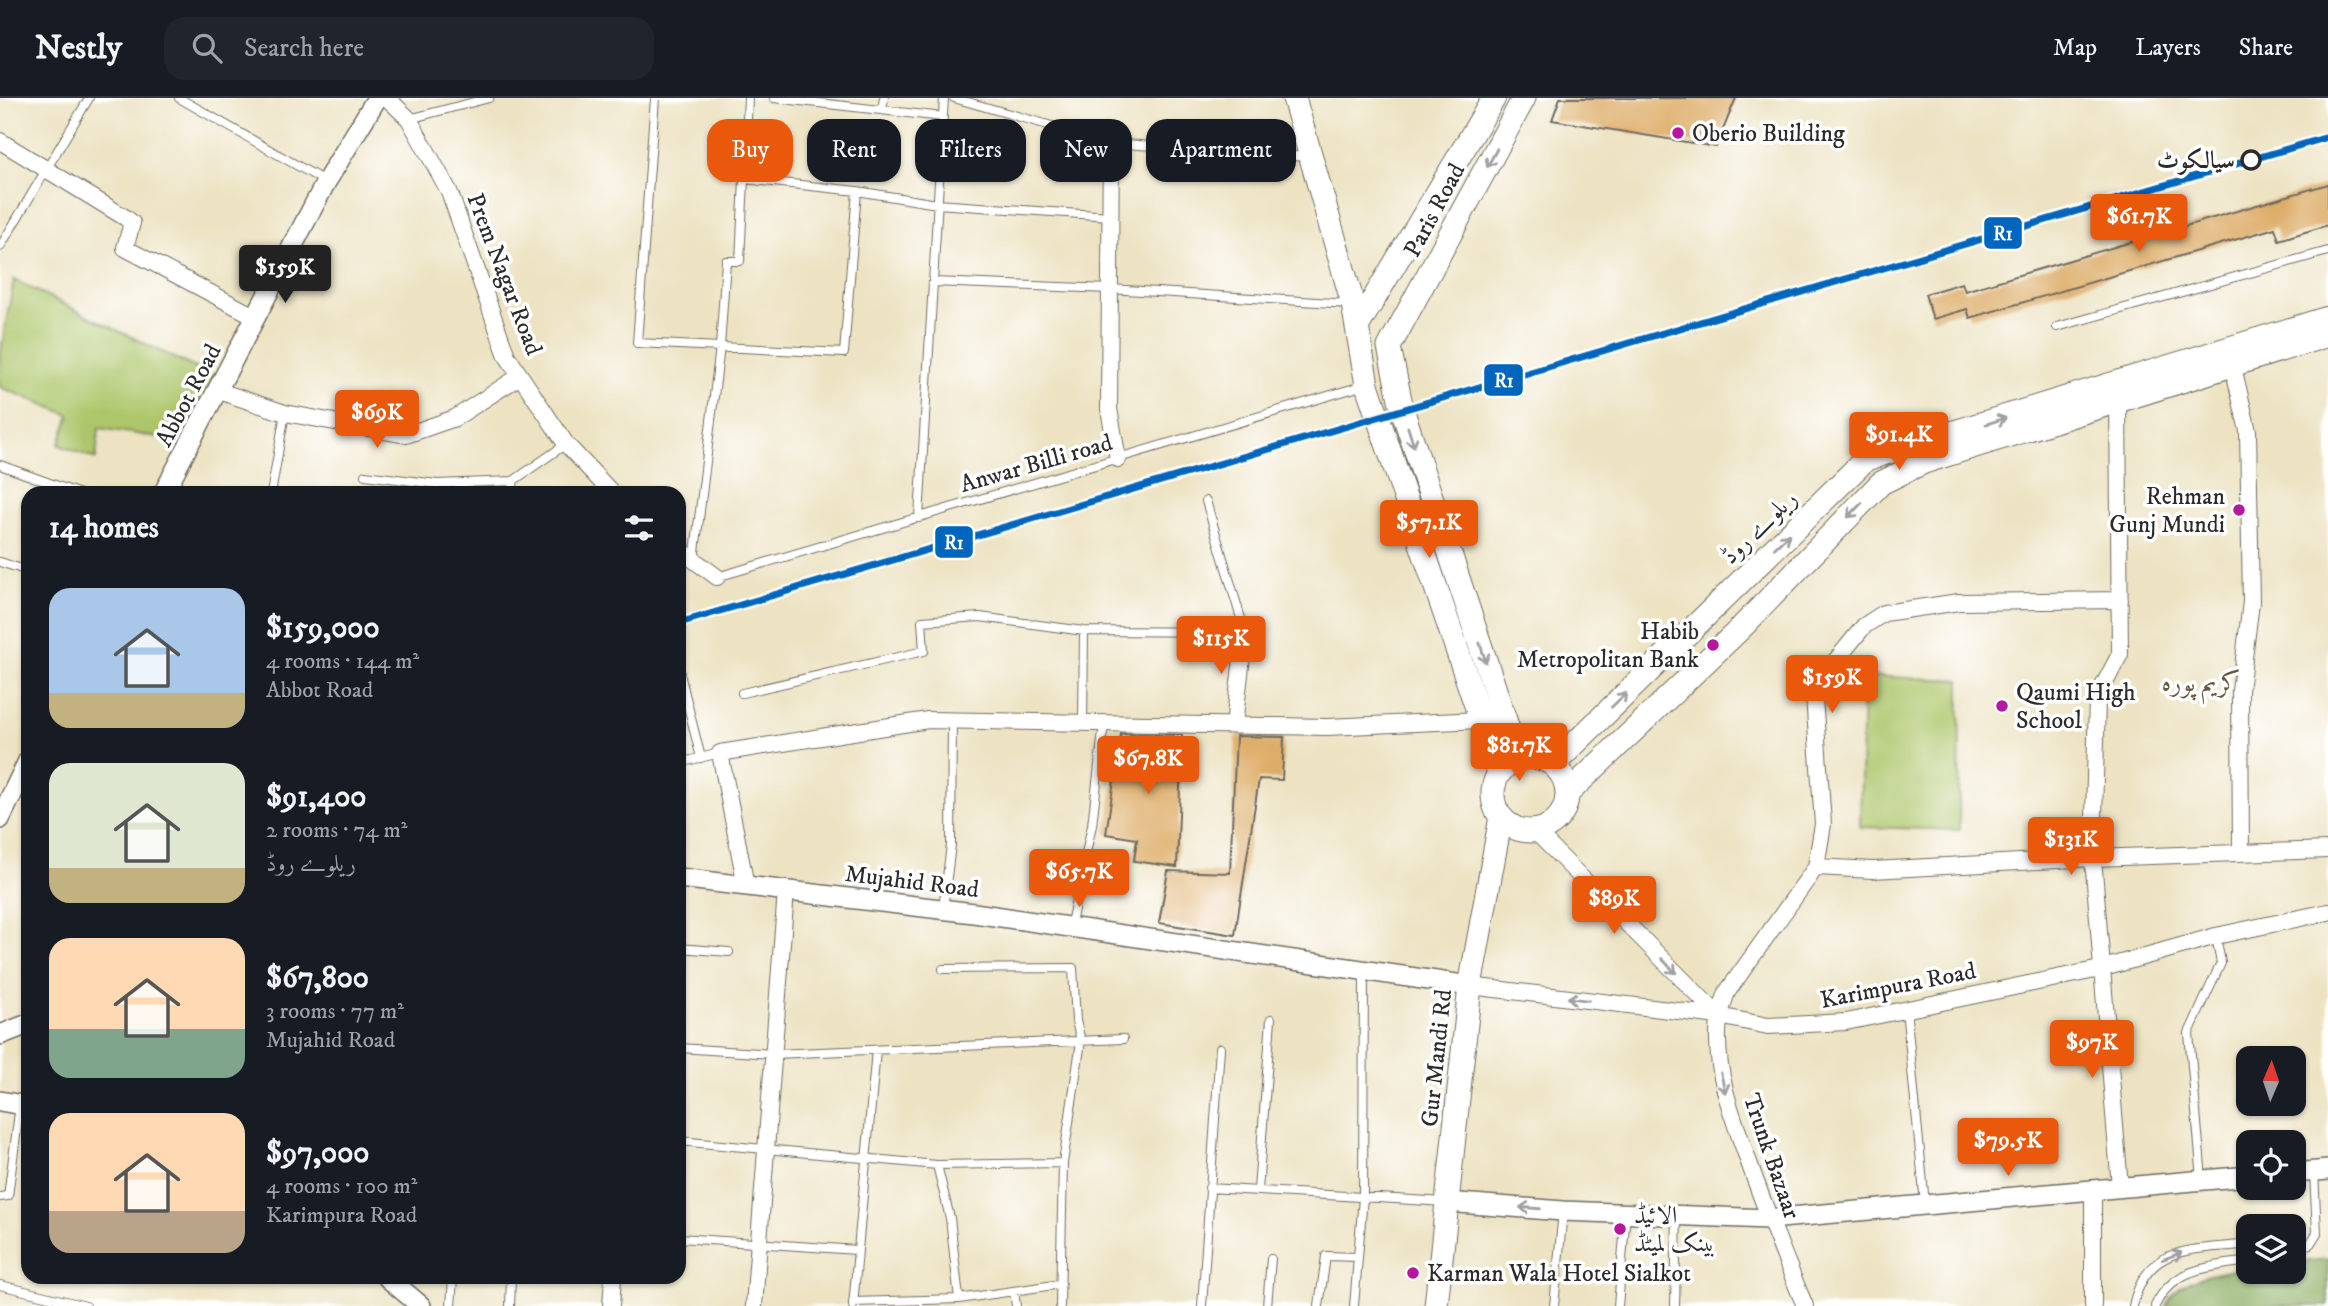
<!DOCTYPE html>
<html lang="en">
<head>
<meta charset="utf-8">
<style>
  :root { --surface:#171b24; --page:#20242c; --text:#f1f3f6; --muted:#9ea1a6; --line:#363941; --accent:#ea580c }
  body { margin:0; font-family:"IM FELL DW Pica",Amiri,serif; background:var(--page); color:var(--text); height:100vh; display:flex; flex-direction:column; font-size:26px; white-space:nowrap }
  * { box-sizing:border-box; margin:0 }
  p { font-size:23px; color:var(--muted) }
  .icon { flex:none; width:38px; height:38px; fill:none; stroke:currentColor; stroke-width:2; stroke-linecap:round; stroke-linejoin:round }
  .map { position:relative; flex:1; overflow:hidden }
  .panel { position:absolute; left:21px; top:388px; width:665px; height:798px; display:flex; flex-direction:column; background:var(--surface); border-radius:21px; box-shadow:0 2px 5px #0004 }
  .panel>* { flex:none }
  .banner { position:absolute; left:707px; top:21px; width:665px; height:63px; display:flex; gap:14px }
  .needle { width:46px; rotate:2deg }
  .controls { position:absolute; left:2236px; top:948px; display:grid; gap:14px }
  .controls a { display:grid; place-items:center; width:70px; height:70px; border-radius:14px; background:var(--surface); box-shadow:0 2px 5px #0004; font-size:35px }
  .price { position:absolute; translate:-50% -60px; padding:0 16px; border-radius:7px; background:var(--accent); color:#fff; font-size:23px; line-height:46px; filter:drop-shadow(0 2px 4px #0008) }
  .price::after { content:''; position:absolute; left:50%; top:42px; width:21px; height:16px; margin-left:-10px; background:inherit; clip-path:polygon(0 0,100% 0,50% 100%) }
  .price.active { background:#222; color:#fff }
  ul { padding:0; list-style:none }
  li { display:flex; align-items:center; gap:21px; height:175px; padding:0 28px }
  li span { display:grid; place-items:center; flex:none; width:196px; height:140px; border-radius:21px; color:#555 }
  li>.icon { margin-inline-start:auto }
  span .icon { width:84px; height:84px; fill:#fffc; stroke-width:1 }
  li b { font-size:30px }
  h2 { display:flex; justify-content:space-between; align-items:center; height:84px; padding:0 28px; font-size:30px }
  .tag { padding:0 24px; border-radius:21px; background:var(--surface); box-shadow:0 2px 5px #0004; font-size:24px; line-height:63px }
  .tag.active { background:var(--accent); color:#fff }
  header { display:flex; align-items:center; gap:42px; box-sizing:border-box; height:98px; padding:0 35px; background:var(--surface); border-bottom:2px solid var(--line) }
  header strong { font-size:33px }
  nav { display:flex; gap:38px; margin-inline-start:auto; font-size:24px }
  .search { width:490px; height:63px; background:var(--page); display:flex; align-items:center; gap:18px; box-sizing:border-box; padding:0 24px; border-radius:21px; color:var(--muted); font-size:26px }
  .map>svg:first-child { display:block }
</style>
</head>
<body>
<header>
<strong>Nestly</strong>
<div class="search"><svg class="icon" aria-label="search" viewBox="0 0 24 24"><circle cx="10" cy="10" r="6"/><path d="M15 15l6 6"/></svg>Search here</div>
<nav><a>Map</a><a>Layers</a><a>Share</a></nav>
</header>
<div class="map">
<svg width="2328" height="1208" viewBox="0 0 2328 1208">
  <rect width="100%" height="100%" fill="#fff"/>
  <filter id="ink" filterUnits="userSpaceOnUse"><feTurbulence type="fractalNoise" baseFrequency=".0143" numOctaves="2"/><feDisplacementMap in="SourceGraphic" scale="14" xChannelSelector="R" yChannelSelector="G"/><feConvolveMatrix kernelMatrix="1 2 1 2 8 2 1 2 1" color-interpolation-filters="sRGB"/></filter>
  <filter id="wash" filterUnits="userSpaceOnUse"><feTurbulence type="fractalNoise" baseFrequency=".00686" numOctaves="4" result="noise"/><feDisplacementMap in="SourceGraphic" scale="28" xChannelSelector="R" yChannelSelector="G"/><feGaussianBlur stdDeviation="1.57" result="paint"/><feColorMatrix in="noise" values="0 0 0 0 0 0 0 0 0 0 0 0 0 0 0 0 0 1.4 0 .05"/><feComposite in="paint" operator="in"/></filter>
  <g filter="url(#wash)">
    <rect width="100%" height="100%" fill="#ede3c3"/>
    <path fill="#adc66b" stroke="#6c784b" stroke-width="2" d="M 14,182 L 224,284 L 191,345 L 99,330 L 96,361 L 59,347 L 70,317 L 0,289 L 0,257 Z
      M 1863,578 L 1960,582 L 1959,732 L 1860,729 Z"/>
    <path fill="#8aab5f" stroke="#5a6b45" stroke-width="2" d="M 2328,1161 L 2328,1208 L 2166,1208 C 2177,1179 2222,1173 2249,1170 L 2249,1174 L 2294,1174 L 2294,1164 Z"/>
    <g id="blocks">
      <path fill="#ddac66" d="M 1560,0 L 1736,0 L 1716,49 L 1552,22 Z
        M 2328,86 L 2328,127 L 2279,142 L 2275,130 L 1970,220 L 1967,211 L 1933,221 L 1925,196 L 1962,185 L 1965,193 Z
        M 1121,636 L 1182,637 L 1177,769 L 1134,763 L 1137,741 L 1106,736 Z
        M 1236,638 L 1284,639 L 1282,682 L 1259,681 L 1235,837 L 1159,825 L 1168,773 L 1230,775 Z"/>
    </g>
  </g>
  <g filter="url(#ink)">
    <use href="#blocks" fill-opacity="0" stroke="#6f6b60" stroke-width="2"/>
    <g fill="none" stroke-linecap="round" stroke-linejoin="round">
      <g stroke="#6f6b60" stroke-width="10">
        <path id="service" d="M 179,0 L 326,84
          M 655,0 L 637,245 L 844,255 L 857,93
          M 774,0 L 943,19
          M 954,0 L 1111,45 L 1308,59
          M 882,12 L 884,0
          M 409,21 L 489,0
          M 744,81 L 857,93 L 937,106 L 1110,118
          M 0,149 L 89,0
          M 933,184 L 1110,191 L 1349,206
          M 2057,229 L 2328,153
          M 0,367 L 80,396
          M 365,377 L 437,386 L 513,383 L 566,346
          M 513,383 L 514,396
          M 271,396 L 285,315
          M 919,420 L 944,0
          M 694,462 L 720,249 L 726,163 L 740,163 L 748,0
          M 0,464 L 28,473
          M 717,479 L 1365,287
          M 679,572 L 701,660
          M 742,595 L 924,553 L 922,523 L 980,519 L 1084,533 L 1245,534 L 1206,403
          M 1083,624 L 1084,533
          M 679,665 L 720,655
          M 943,811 L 951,747 L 952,622
          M 1070,830 L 1092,727 L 1104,625
          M 679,850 L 729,854
          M 943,871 L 1073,870 L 1076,923 L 1081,943 L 1063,1065 L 1060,1208
          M 1906,910 L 1925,1106
          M 679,950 L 774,956 L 1123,941
          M 679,1043 L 937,1067 L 1063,1065
          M 937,1067 L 950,1120 L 959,1201
          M 2202,1081 L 2189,935 L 2221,865 L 2216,838
          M 1209,1090 L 1446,1104
          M 1258,1092 L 1271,921
          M 0,1099 L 8,1098 L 20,1007
          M 679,1140 L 857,1152
          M 2294,1151 L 2310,1146 L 2317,1135 L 2314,1074
          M 0,1187 L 86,1208
          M 1014,1193 L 1016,1208
          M 853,1204 L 959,1201 L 1061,1186
          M 451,1208 L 453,1180
          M 510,1208 L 511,1180
          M 853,1208 L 876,952
          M 1202,1208 L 1220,950
          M 1267,1208 L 1271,1161
          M 1319,1208 L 1326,1158 L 1358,1159
          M 1354,1208 L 1363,1099 L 1364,874
          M 1554,1208 L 1563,1113
          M 1618,1208 L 1626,1115
          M 1675,1208 L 1677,1117
          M 2133,1208 C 2147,1144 2195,1153 2249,1146
          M 2155,1208 C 2173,1169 2210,1169 2249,1163"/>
      </g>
      <g stroke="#6f6b60" stroke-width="18">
        <path id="minor" d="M 387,0 L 409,21 L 449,93 L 507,258 L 566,346 L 613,396
          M 0,43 L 126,120 L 132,125 L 125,150 L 256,219
          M 1111,45 L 1109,311 L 1118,361
          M 2231,260 L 2248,333 L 2251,504 L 2240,593 L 2241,755
          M 219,293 L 285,315 L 406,337 L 455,320 L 520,278
          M 2118,296 L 2120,556 L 2097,600 L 2093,760 L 2120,1089
          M 679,451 L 717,479
          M 1234,627 L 1245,534
          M 1535,733 L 1719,918
          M 1816,769 L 1873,772 L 2093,760 L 2328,752
          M 746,788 L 720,655 L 928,622 L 1327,629 L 1481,622
          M 1470,888 L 1719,918 L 1768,928 L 1846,924 L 2100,871 L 2216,838 L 2328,814
          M 2093,1092 L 2093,1208
          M 611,1208 L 613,1180
          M 754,1208 L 786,793
          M 1805,1208 C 1784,1158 1764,1108 1746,1056 C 1732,1017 1717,979 1718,936 C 1718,921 1722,908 1727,894 L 1816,769 L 1823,726 L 1814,598 L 1820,582 L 1864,528 L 1884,515 L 1959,504 L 2120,502"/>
      </g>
      <g stroke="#6f6b60" stroke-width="22">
        <path id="tertiary" d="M 163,396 L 326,84 L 377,0
          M 0,721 L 28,663
          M 679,780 L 974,815 L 1470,888
          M 0,937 L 28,926
          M 0,1003 L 28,1008
          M 2294,1075 L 2328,1072
          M 1446,1104 L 1563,1113 L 1769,1121 L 2249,1078
          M 388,1180 L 421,1208"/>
      </g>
      <g stroke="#6f6b60" stroke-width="25">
        <path id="secondary" d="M 1294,0 L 1353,206 L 1367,287 L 1499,675
          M 1357,229 L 1494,0
          M1493 696a37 37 0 1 1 74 0a37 37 0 1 1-74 0Z
          M 1518,661 L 1402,311 L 1389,249 L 1524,0
          M 1553,667 L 1866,361 L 2328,220
          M 1567,696 L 1741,530 L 1881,385 L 1924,364 L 2328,237
          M 1436,1208 L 1470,888 L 1501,719"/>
      </g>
      <use href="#service" stroke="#fff" stroke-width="8"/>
      <use href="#minor" stroke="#fff" stroke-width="16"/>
      <use href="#tertiary" stroke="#fff" stroke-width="19"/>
      <use href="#secondary" stroke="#fff" stroke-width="23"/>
      <g stroke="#fff" stroke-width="12">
        <path id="rail-1" d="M 679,525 L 2328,39"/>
      </g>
      <use href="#rail-1" stroke="#0065bd" stroke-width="7"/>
    </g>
    <defs><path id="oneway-shaft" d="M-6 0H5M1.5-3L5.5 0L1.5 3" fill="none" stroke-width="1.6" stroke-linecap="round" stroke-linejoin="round" transform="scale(1.75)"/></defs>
    <g stroke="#a0a0a0">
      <use href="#oneway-shaft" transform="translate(1492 60) rotate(118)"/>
      <use href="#oneway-shaft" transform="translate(1996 323) rotate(-17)"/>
      <use href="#oneway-shaft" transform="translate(1411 339) rotate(72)"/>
      <use href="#oneway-shaft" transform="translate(1855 412) rotate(134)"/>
      <use href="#oneway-shaft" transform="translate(1782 443) rotate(-44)"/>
      <use href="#oneway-shaft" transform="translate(1483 555) rotate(72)"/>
      <use href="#oneway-shaft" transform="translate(1619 602) rotate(-44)"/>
      <use href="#oneway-shaft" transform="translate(1669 868) rotate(45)"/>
      <use href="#oneway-shaft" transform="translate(1578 901) rotate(-173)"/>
      <use href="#oneway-shaft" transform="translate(1723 985) rotate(77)"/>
      <use href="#oneway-shaft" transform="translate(1530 1110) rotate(-176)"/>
      <use href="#oneway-shaft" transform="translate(2172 1158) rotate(-21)"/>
    </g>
  </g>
  <g fill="#b5179e" stroke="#fff" stroke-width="2.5">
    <circle cx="1678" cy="35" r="7"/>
    <circle cx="2239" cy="412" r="7"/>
    <circle cx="1713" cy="547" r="7"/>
    <circle cx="2002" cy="608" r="7"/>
    <circle cx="1620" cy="1131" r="7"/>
    <circle cx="1413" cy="1175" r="7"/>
  </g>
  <circle fill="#fff" stroke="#2b2b2b" stroke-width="3.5" cx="2251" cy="62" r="9"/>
  <g text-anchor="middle" stroke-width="7" stroke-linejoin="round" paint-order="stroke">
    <g font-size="24" fill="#2b2b2b" stroke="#fff" text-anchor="start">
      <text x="1692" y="43">Oberio Building</text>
      <text x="2225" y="406" text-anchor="end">Rehman<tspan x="2225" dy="28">Gunj Mundi</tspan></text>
      <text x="1699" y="541" text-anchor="end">Habib<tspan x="1699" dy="28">Metropolitan Bank</tspan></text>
      <text x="2016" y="602">Qaumi High<tspan x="2016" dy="28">School</tspan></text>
      <text x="1634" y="1125">الائیڈ<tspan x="1634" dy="28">بینک لمیٹڈ</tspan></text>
      <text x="1427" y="1183">Karman Wala Hotel Sialkot</text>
    </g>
    <g font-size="24" font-weight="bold" fill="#2b2b2b" stroke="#fff" text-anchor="end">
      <text x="2235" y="70">سیالکوٹ</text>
    </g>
    <g font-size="24" fill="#2b2b2b" stroke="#fff">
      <text transform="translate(1434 112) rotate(-62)" y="8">Paris Road</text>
      <text transform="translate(505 176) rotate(69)" y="8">Prem Nagar Road</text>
      <text transform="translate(188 297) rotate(-62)" y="8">Abbot Road</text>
      <text transform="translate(1036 365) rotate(-16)" y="8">Anwar Billi road</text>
      <text transform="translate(1759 429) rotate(-44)" y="8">ریلوے روڈ</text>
      <text transform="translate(912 783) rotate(7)" y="8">Mujahid Road</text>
      <text transform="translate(1898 887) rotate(-11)" y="8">Karimpura Road</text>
      <text transform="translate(1436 960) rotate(-84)" y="8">Gur Mandi Rd</text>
      <text transform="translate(1772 1058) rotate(71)" y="8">Trunk Bazaar</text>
    </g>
    <g font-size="26" fill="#695840" stroke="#fff">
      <text x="2201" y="593">کریم پورہ</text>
    </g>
  </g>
  <g stroke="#fff" stroke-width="2.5">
    <rect x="1983" y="118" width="40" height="34" rx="7" fill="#0065bd"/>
    <rect x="1483" y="265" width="41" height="34" rx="7" fill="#0065bd"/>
    <rect x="934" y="427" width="40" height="34" rx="7" fill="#0065bd"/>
  </g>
  <g font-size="19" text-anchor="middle" font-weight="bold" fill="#fff">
    <text x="2003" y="142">R1</text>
    <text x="1504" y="289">R1</text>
    <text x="954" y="451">R1</text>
  </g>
</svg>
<div class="controls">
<a><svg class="needle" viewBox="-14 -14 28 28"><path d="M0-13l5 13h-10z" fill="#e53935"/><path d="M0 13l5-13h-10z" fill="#9ea1a6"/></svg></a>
<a><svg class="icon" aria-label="locate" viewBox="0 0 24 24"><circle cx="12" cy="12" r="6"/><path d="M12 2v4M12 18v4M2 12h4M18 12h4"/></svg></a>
<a><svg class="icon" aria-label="layers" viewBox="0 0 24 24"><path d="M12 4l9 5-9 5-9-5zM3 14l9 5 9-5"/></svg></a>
</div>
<b class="price" style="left:2139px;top:156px">$61.7K</b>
<b class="price active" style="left:285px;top:207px">$159K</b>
<b class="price" style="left:377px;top:352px">$69K</b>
<b class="price" style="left:1899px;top:374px">$91.4K</b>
<b class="price" style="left:1429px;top:462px">$57.1K</b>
<b class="price" style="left:1221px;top:578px">$115K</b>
<b class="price" style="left:1832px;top:617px">$159K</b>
<b class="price" style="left:1519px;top:685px">$81.7K</b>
<b class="price" style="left:1148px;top:698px">$67.8K</b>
<b class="price" style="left:2071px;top:779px">$131K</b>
<b class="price" style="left:1079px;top:811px">$65.7K</b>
<b class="price" style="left:1614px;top:838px">$89K</b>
<b class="price" style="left:2092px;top:982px">$97K</b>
<b class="price" style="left:2008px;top:1080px">$79.5K</b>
<div class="banner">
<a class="tag active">Buy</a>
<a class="tag">Rent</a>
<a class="tag">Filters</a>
<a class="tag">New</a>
<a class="tag">Apartment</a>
</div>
<section class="panel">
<h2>14 homes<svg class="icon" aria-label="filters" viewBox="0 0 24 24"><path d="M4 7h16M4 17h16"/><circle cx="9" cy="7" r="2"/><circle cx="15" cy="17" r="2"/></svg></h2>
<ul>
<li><span style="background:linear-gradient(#a9c7e8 75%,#c2b280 0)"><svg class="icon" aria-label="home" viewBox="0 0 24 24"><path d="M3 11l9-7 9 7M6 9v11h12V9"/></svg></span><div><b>$159,000</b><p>4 rooms · 144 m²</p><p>Abbot Road</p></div></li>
<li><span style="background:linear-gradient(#dfe7d0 75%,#c2b280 0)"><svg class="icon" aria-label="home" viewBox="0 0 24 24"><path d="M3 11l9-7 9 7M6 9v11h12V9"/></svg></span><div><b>$91,400</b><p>2 rooms · 74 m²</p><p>ریلوے روڈ</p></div></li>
<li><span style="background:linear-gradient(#ffd9b3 65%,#7fa58c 0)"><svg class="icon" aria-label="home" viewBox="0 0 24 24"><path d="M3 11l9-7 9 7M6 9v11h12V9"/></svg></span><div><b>$67,800</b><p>3 rooms · 77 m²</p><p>Mujahid Road</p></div></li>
<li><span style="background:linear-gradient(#ffd9b3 70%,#b9a48a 0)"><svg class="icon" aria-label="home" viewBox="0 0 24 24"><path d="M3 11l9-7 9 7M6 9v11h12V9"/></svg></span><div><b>$97,000</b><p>4 rooms · 100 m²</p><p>Karimpura Road</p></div></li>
</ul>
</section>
</div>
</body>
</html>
